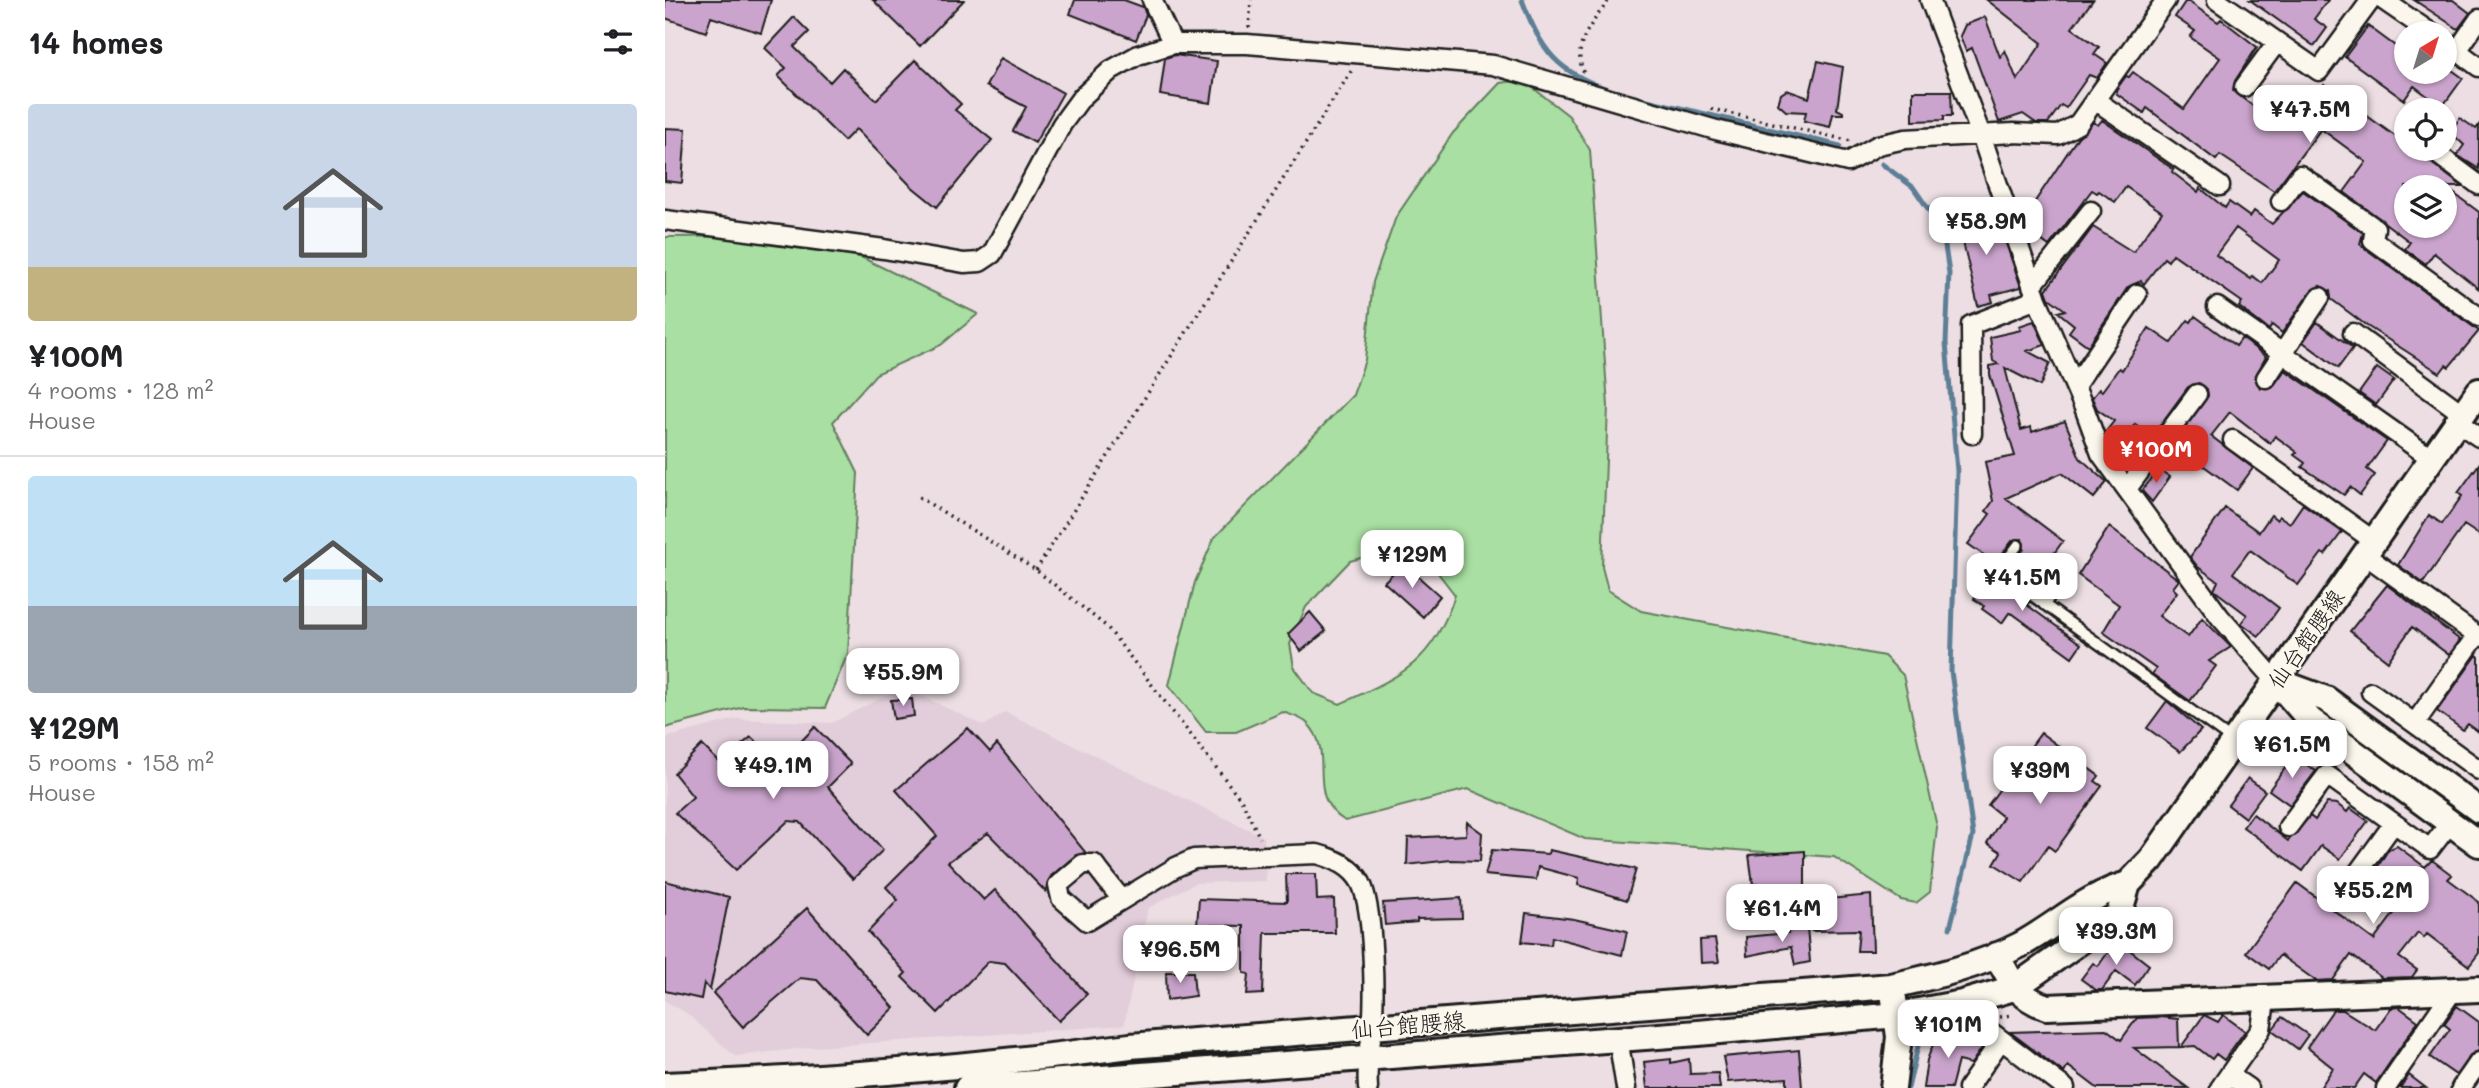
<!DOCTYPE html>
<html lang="en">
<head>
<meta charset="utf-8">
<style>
  :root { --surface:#fff; --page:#f6f6f6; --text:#202124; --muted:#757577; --line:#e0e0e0; --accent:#d93025 }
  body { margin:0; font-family:Mali,"Klee One",sans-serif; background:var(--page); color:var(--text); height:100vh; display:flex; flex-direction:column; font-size:26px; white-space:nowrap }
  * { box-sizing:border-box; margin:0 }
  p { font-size:23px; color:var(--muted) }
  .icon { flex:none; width:38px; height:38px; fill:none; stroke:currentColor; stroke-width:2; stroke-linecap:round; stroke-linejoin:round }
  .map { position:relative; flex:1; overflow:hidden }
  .details { display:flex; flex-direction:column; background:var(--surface); width:665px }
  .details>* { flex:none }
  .needle { width:46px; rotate:38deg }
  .buttons { position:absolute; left:1729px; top:21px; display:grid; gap:14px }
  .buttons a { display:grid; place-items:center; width:63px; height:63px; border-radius:50%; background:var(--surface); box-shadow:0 2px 5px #0004; font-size:35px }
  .price { position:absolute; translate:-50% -60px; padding:0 16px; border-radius:14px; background:#fff; color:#222; font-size:23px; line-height:46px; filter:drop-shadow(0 2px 4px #0008) }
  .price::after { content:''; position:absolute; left:50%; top:42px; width:21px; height:16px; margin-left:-10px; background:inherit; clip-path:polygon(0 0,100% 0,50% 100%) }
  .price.current { background:var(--accent); color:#fff }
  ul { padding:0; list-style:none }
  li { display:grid; align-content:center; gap:14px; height:371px; padding:0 28px }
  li+li { border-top:2px solid var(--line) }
  li span { display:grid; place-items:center; height:217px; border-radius:7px; color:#555 }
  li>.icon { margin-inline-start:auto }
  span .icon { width:126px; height:126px; fill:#fffc; stroke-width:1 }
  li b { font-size:30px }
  h2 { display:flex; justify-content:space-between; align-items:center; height:84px; padding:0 28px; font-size:30px }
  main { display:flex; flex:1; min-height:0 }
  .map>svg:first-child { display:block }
</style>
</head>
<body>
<main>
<section class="details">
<h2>14 homes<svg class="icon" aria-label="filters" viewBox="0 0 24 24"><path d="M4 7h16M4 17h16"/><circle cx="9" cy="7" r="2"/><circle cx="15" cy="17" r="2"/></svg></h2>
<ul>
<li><span style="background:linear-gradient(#c9d6e8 75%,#c2b280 0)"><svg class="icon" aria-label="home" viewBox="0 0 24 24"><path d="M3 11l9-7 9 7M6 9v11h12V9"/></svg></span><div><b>¥100M</b><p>4 rooms · 128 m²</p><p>House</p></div></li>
<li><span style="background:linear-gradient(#bfe0f5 60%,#9aa5b1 0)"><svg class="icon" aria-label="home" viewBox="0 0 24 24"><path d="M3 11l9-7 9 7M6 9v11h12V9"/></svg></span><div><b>¥129M</b><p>5 rooms · 158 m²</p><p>House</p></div></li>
</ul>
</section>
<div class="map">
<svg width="1814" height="1088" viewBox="0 0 1814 1088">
  <rect width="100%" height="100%" fill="#ecdee2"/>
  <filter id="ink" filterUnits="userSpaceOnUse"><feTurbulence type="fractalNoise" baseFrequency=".0143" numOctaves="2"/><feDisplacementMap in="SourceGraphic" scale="14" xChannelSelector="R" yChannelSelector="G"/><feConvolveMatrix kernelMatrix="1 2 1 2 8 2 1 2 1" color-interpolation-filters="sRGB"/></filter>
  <g filter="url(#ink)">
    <path fill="#e2cddb" d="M 224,694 L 255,695 L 319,726 L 340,712 L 599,837 L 601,881 L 530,883 L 483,908 L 459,1025 L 149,1047 L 70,1056 L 20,1012 L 0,1001 L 0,738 L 71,719 L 167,723 Z"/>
    <path fill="#a9dfa2" stroke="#627e5f" stroke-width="2" fill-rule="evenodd" d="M 858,80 L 904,116 L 925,150 L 943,406 L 937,567 L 943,590 L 976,611 L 1219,656 L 1238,675 L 1272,827 L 1265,892 L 1251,903 L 1236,900 L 1169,857 L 920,839 L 803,789 L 680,821 C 638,795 672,754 643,724 C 638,718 626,715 618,712 L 571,732 L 541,732 L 504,685 L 530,582 L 549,538 L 688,395 L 700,360 L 708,282 L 731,217 L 788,133 L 835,83 ZM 733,548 L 763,560 L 790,595 C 768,663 736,676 675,704 L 648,693 L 629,667 L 625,644 L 641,607 L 685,561 Z
      M 119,236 L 198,258 L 313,314 L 276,345 L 211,374 L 168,422 L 193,473 L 183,653 L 160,708 L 79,707 L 0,728 L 0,237 Z"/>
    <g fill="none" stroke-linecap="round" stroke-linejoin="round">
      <path stroke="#5d7e95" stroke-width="5" d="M 857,0 C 877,52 892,72 945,90
        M 965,96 L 1175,146
        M 1217,164 L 1248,187 L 1266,213 L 1278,233 L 1284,273 L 1281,343 L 1292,471 L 1286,671 L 1308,835 L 1285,928
        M 1243,1088 L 1254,1042"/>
    </g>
    <path fill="#caa4cc" stroke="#1c1c1c" stroke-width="2" fill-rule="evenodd" d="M 0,0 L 106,0 L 96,33 L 46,17 L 41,32 L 0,18 Z
      M 208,0 L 299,0 L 255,46 Z
      M 410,0 L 459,0 L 478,7 L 481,15 L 471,40 L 405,14 Z
      M 1322,0 L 1428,0 L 1407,28 L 1434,47 L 1429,54 L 1442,63 L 1432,78 L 1424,75 L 1401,108 L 1396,105 L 1383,123 L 1371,123 L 1358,114 L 1334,122 L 1307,48 L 1301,51 L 1295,36 L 1300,25 L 1320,17 L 1335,57 L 1340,50 L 1352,80 L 1377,43 Z
      M 1585,0 L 1663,0 L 1649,19 L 1662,28 L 1649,46 Z
      M 1749,0 L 1788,0 L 1805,13 L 1793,29 Z
      M 1520,2 L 1524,2 L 1553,22 L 1556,19 L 1592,47 L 1570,81 L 1568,91 L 1608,121 L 1614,114 L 1630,125 L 1659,85 L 1741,144 L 1741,149 L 1748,149 L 1798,187 L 1741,187 L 1741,226 L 1780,226 L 1780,187 L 1814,212 L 1814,289 L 1769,253 L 1761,264 L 1740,249 L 1745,242 L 1679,192 L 1701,162 L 1656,129 L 1609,191 L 1555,155 L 1551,160 L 1482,108 L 1479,113 L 1452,94 L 1451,90 L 1461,76 L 1464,77 L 1468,72 L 1519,109 L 1555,58 L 1525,37 L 1530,31 L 1510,17 Z
      M 129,17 L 144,32 L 129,47 L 165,82 L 178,68 L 211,100 L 250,60 L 296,104 L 290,110 L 327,140 L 272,207 L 246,186 L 191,129 L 179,141 L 113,76 L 121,68 L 100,48 Z
      M 1703,26 L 1741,54 L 1741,72 L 1780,72 L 1780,65 L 1798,78 L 1777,107 L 1749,86 L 1739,100 L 1680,57 Z
      M 510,55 L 552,61 L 546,103 L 495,95 L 500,58 Z
      M 336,58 L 398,93 L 370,143 L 348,131 L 361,107 L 321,86 Z
      M 1153,61 L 1178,67 L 1172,109 L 1178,112 L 1178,114 L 1168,114 L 1165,127 L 1139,121 L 1141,112 L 1121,111 L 1113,104 L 1116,94 L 1122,90 L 1144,98 Z
      M 1248,91 L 1286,91 L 1287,116 L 1279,116 L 1279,120 L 1248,121 Z
      M 1795,118 L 1811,129 L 1814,125 L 1814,169 L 1792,155 L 1799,145 L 1785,132 Z
      M 1437,120 L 1508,169 L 1507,172 L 1533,192 L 1535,188 L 1560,208 L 1564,202 L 1585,217 L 1589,211 L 1607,224 L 1638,191 L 1698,233 L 1695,244 L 1701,249 L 1814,331 L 1784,367 L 1781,365 L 1775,373 L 1702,326 L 1666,299 L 1665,291 L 1655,286 L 1646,291 L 1617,333 L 1607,325 L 1604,330 L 1574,307 L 1577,302 L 1508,254 L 1503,261 L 1499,258 L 1479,284 L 1476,281 L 1463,287 L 1423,346 L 1404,332 L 1409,325 L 1393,312 L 1400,310 L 1384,298 L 1381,290 L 1428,227 L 1468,252 L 1497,212 L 1461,187 L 1450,202 L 1434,191 L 1432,193 L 1427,190 L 1384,246 L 1360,228 L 1357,221 L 1413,137 L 1428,122 L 1433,125 ZM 1571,228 L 1614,260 L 1597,283 L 1588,276 L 1586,279 L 1551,255 Z
      M 0,128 L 21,129 L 17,183 L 0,181 Z
      M 1315,205 L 1323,233 L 1336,229 L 1356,287 L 1326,295 L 1328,302 L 1313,306 L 1291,212 Z
      M 1530,316 L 1571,346 L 1577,338 L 1601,357 L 1590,377 L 1595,388 L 1607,388 L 1620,370 L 1722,441 L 1702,469 L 1710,475 L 1695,495 L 1685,487 L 1679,495 L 1637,467 L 1640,463 L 1629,455 L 1632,452 L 1610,436 L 1605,443 L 1565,412 L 1546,436 L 1588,468 L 1572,490 L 1513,447 L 1509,452 L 1505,449 L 1543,396 L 1542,389 L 1534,383 L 1523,387 L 1487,436 L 1470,424 L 1456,444 L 1450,448 L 1445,444 L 1440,433 L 1449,421 L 1432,409 L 1427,398 L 1434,389 L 1437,391 L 1454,368 L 1457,370 L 1484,328 L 1506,343 L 1523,320 L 1526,322 Z
      M 1369,321 L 1380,345 L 1362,351 L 1385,363 L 1375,386 L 1340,368 L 1356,430 L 1366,427 L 1367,432 L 1400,421 L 1415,458 L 1442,482 L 1429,498 L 1397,473 L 1341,498 L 1398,541 L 1380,566 L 1387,571 L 1372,591 L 1343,570 L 1359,549 L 1357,539 L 1348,540 L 1330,563 L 1303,544 L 1325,514 L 1321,511 L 1328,501 L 1320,462 L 1350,456 L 1325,375 L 1325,366 L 1333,364 L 1328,361 L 1325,337 L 1356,330 L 1354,326 Z
      M 1652,322 L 1688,348 L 1673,368 L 1638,342 Z
      M 1712,368 L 1729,380 L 1711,405 L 1694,393 Z
      M 1814,464 L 1814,535 L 1799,525 L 1758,583 L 1733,565 L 1764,515 L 1777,524 L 1797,496 L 1793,493 Z
      M 1494,469 L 1505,477 L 1487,502 L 1477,491 Z
      M 1638,504 L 1677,532 L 1660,555 L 1657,553 L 1633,585 L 1585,550 L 1568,573 L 1614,608 L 1594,636 L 1576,623 L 1582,615 L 1549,590 L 1553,581 L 1533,567 L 1525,557 L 1560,508 L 1594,532 L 1606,515 L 1612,520 L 1614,516 L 1625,523 Z
      M 1444,527 L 1514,580 L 1508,588 L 1512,592 L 1494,616 L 1523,637 L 1537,618 L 1566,647 L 1544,661 L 1551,666 L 1525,701 L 1487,674 L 1491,669 L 1438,632 L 1454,605 L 1413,575 Z
      M 738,563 L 775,596 L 758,617 L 719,582 Z
      M 1327,574 L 1364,602 L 1362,605 L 1416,644 L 1407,657 L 1348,614 L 1344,613 L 1337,623 L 1317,609 L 1319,606 L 1309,599 Z
      M 1722,585 L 1795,640 L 1784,655 L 1747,627 L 1723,661 L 1685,631 Z
      M 645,612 L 661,631 L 636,651 L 623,634 Z
      M 1812,655 L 1814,657 L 1814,732 L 1803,724 L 1798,730 L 1772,711 Z
      M 247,699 L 249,716 L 229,719 L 226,700 Z
      M 1502,701 L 1536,730 L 1515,752 L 1482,728 Z
      M 150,727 L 186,764 L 163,787 L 218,850 L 188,879 L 135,822 L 123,821 L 71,870 L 10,813 L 28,797 L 9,773 L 37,745 L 55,763 L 86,737 L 115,763 Z
      M 303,728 L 325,752 L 332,744 L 421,853 L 411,855 L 386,876 L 381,892 L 323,833 L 283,862 L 319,900 L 330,890 L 422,994 L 394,1021 L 340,963 L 324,961 L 273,1013 L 237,977 L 241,973 L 203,932 L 233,900 L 221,887 L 272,836 L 231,790 Z
      M 1376,733 L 1434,776 L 1430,781 L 1437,786 L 1390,851 L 1383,846 L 1358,882 L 1329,864 L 1336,852 L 1322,843 L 1338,817 L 1323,805 Z
      M 1629,756 L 1651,771 L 1625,805 L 1604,790 Z
      M 1583,778 L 1600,791 L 1580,818 L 1563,805 Z
      M 1662,803 L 1672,804 L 1682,812 L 1685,808 L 1703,821 L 1675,859 L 1656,846 L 1638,871 L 1578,827 L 1588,814 L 1623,841 L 1645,816 L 1650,820 Z
      M 802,822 L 817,833 L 815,861 L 786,860 L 742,865 L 743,838 L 801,835 Z
      M 1732,846 L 1760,867 L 1767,860 L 1787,875 L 1783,879 L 1814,902 L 1814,953 L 1804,966 L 1762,934 L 1759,938 L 1753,933 L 1734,957 L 1752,970 L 1747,977 L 1717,978 L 1686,955 L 1668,980 L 1651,981 L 1615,955 L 1604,969 L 1581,952 L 1632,883 L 1709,940 L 1745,892 L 1712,868 L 1723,850 Z
      M 827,850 L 883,854 L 884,850 L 971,869 L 962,900 L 913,885 L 914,878 L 873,867 L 871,880 L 820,875 Z
      M 1140,851 L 1140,888 L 1088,884 L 1084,855 Z
      M 621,874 L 651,874 L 652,900 L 669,899 L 670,933 L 600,933 L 598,994 L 582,995 L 584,974 L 579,973 L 579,926 L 532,925 L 534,899 L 622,902 Z
      M 0,881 L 64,897 L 45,990 L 39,983 L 36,999 L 0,991 Z
      M 1206,895 L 1208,951 L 1192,951 L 1194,930 L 1147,931 L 1142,901 Z
      M 796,898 L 797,918 L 752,919 L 752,922 L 720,925 L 718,903 Z
      M 142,908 L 229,1008 L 202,1035 L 152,980 L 135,978 L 78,1027 L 48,993 Z
      M 861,913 L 909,919 L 962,931 L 957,955 L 887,937 L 886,945 L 857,942 Z
      M 1142,927 L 1145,962 L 1130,965 L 1126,947 L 1082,956 L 1081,937 L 1123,933 L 1122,931 Z
      M 1050,939 L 1054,962 L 1036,963 L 1035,940 Z
      M 1452,940 L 1484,965 L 1470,985 L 1451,971 L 1437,990 L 1431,990 L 1416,979 L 1428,963 L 1433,966 Z
      M 501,972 L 528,972 L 530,996 L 502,1000 Z
      M 1792,1006 L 1814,1022 L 1814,1051 L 1805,1055 L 1791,1075 L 1765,1057 L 1785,1029 L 1779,1024 Z
      M 1734,1007 L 1753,1021 L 1711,1083 L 1699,1074 L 1689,1088 L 1655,1088 L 1668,1068 L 1642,1047 L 1668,1010 L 1678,1010 L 1710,1030 L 1726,1008 Z
      M 1539,1015 L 1553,1022 L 1558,1015 L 1580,1031 L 1559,1060 L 1551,1054 L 1547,1059 L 1530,1046 L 1516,1047 Z
      M 1495,1017 L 1513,1019 L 1514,1047 L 1469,1048 L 1523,1088 L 1432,1088 L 1403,1066 L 1399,1073 L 1345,1032 L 1441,1029 L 1456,1040 L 1472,1018 Z
      M 1617,1017 L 1643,1035 L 1633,1049 L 1607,1030 Z
      M 1273,1032 L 1319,1045 L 1306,1064 L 1293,1061 L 1286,1088 L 1258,1088 L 1262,1060 Z
      M 1134,1050 L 1137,1088 L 1122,1088 L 1122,1078 L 1063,1082 L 1058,1057 Z
      M 1006,1059 L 1006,1063 L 1024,1059 L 1025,1074 L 1053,1073 L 1055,1088 L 982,1088 L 979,1062 Z
      M 1744,1075 L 1761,1088 L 1735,1088 Z"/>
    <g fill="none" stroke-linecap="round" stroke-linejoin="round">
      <g stroke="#1c1c1c" stroke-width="14">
        <path id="lane" d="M 1353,545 L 1333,571 L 1567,740
          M 1379,605 L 1399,578"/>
      </g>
      <g stroke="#1c1c1c" stroke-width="23">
        <path id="street" d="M 487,0 L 508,44
          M 1265,0 L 1316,135 L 1372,299 L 1420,410 L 1436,454 L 1555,617 L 1611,681
          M 1552,0 L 1654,71 L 1706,0
          M 1718,0 L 1766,33
          M 1780,42 L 1814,67
          M 1792,51 L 1814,19
          M 1579,87 L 1612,42
          M 1430,100 L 1555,186
          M 1775,156 L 1814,185
          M 1616,201 L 1635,175 L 1710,228 L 1708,240 L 1814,317
          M 0,220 L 219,249 L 299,263 L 315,262 L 327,254 L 397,124 L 416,98 L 446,70 L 473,55 L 508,44 L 582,44 L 828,65 L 1051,130 L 1183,162 L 1213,145 L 1240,139 L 1349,133 L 1393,135 L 1413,124 L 1501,0
          M 1367,286 L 1426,211
          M 1552,307 L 1766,458
          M 1688,333 L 1798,414
          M 1601,378 L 1655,297
          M 1410,386 L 1472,294
          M 1792,422 L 1814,437
          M 1307,434 L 1306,325 L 1372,299
          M 1568,440 L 1709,541
          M 1462,489 L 1532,394
          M 1700,555 L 1814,637
          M 1706,692 L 1814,770
          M 1755,716 L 1812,635
          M 1623,827 L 1662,775 L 1765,849 L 1785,823
          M 1689,878 L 1729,823
          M 457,900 L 429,864 L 418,864 L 393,885 L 396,898 L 422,921 L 511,867 L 529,859 L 652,854 C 670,859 687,866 696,883 C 709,911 710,998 707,1029 C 705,1054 701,1061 703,1088
          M 1318,1026 L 1400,1088
          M 953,1038 L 961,1088
          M 1564,1075 L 1583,1088
          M 1303,1088 L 1336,1040
          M 1555,1088 L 1596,1029 L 1600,1001
          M 1721,1088 L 1789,989
          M 1796,1088 L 1814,1062"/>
      </g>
      <g stroke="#1c1c1c" stroke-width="30">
        <path id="secondary" d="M 1611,681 L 1645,720 L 1814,844
          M 1615,682 L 1661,699 L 1814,810
          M 1332,955 C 1345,981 1354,998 1382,1007 L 1814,989
          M 0,1085 C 155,1079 311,1067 465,1046 L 1226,986 C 1271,976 1314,966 1355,945 C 1392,925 1422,895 1463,884
          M 302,1088 L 1033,1033 L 1232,1015 L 1297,1003 L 1349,988 L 1454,914 L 1463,884 L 1486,860 L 1814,391
          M 1228,1088 L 1234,1037 L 1229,999"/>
      </g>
      <path stroke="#1c1c1c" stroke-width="3.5" stroke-dasharray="2 5" stroke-linecap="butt" d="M 584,28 L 586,0
        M 919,72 C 905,46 929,21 944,0
        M 1046,109 L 1186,141
        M 254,497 L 371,570 L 442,627 L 577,801 L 595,838
        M 371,570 L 687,70
        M 1335,1017 L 1347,1015"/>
      <use href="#lane" stroke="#fbf7ec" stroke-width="9"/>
      <use href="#street" stroke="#fbf7ec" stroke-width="18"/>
      <use href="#secondary" stroke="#fbf7ec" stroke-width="24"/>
    </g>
  </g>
  <g text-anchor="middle" stroke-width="5" stroke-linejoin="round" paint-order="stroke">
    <g font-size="23" fill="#1c1c1c" stroke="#fbf7ec">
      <text transform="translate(1641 639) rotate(-55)" y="8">仙台館腰線</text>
      <text transform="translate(743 1025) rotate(-5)" y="8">仙台館腰線</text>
    </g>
  </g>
</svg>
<div class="buttons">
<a><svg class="needle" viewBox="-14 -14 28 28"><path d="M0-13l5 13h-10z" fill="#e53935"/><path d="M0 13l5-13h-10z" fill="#757577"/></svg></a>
<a><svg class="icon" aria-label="locate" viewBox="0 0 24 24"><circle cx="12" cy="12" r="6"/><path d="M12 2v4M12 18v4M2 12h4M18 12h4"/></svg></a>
<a><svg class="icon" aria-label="layers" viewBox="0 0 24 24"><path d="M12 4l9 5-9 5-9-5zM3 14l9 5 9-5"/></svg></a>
</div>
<b class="price" style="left:1645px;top:145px">¥47.5M</b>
<b class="price" style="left:1321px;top:257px">¥58.9M</b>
<b class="price current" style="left:1491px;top:485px">¥100M</b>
<b class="price" style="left:747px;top:590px">¥129M</b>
<b class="price" style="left:1357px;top:613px">¥41.5M</b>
<b class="price" style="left:238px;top:708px">¥55.9M</b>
<b class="price" style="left:1627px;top:780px">¥61.5M</b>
<b class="price" style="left:108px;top:801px">¥49.1M</b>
<b class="price" style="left:1375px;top:806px">¥39M</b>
<b class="price" style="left:1708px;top:926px">¥55.2M</b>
<b class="price" style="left:1117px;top:944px">¥61.4M</b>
<b class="price" style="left:1451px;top:967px">¥39.3M</b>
<b class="price" style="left:515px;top:985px">¥96.5M</b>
<b class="price" style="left:1283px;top:1060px">¥101M</b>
</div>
</main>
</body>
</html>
